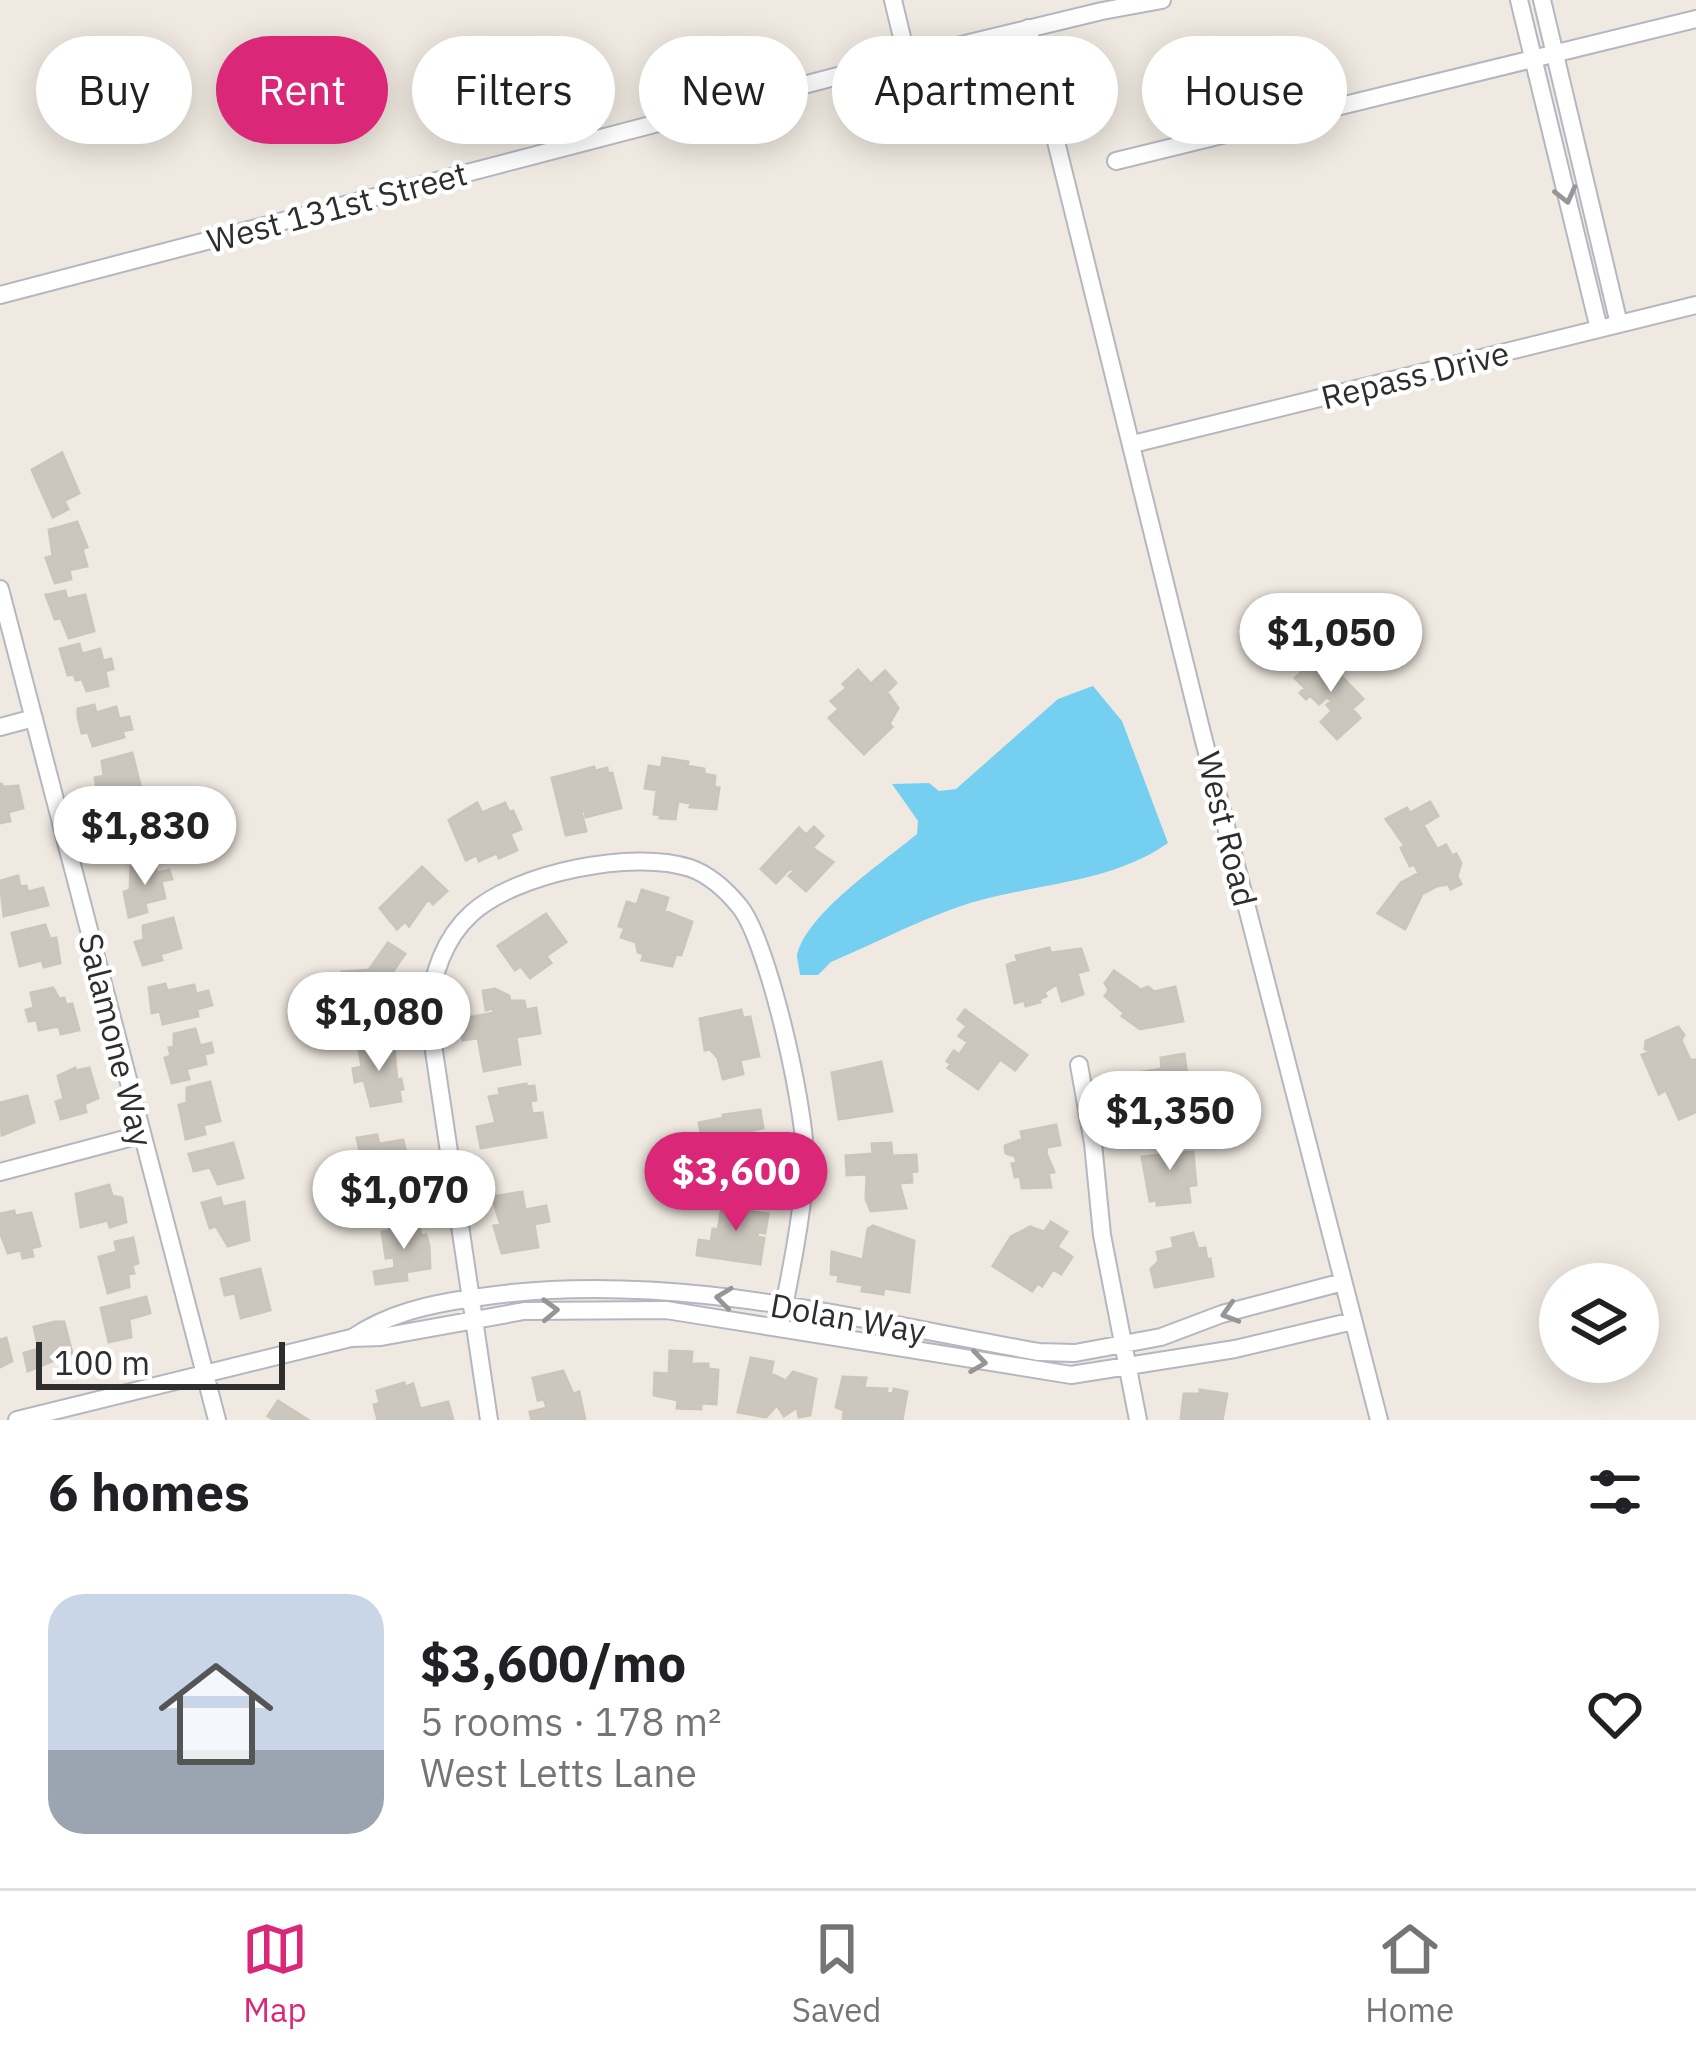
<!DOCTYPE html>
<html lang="en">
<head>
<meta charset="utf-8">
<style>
  :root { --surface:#fff; --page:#f2f2f2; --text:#202124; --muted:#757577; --line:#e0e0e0; --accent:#db2777 }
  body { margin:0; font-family:"IBM Plex Sans",sans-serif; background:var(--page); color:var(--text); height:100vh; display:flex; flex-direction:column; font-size:45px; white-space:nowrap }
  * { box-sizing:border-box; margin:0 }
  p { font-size:39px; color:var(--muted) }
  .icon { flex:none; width:66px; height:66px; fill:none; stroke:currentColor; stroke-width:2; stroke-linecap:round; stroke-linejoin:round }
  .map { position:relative; height:1420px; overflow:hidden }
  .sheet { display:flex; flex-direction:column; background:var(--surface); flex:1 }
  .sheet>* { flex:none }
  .banner { position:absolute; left:36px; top:36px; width:1626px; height:108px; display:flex; gap:24px }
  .controls { position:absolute; left:1539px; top:1263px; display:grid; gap:24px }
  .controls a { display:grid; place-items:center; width:120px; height:120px; border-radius:50%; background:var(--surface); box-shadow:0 6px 30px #0003; font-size:60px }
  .scale { position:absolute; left:36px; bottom:30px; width:249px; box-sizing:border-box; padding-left:12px; border:6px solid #2e2e2e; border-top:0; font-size:33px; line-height:42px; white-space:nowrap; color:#2e2e2e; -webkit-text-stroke:9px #fff; paint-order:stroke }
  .price { position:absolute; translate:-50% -102px; padding:0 27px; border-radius:42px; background:#fff; color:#222; font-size:39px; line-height:78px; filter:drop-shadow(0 3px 6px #0008) }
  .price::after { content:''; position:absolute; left:50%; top:72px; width:36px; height:27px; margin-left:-18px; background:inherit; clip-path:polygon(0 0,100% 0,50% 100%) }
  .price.active { background:var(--accent); color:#fff }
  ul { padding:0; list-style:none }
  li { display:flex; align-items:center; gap:36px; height:300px; padding:0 48px }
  li span { display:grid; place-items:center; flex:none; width:336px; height:240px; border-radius:36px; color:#555 }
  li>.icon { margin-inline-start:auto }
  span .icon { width:144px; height:144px; fill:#fffc; stroke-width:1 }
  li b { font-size:51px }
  h2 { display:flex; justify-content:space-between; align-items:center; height:144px; padding:0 48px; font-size:51px }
  .tag { padding:0 42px; border-radius:54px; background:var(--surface); box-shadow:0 6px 30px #0003; font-size:42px; line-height:108px }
  .tag.active { background:var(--accent); color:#fff }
  .tab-bar { display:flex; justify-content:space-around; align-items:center; height:168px; border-top:3px solid var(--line); background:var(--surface); font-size:33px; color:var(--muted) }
  .tab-bar a { display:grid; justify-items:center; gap:6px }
  .tab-bar .active { color:var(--accent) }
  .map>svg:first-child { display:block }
</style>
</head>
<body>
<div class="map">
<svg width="1696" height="1420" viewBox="0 0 1696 1420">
  <rect width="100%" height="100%" fill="#efe9e1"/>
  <path fill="#75cff0" d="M 1093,686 L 1122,721 L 1168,843 C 1107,886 1026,883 958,907 C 915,922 873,944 831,962 L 818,975 L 800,975 C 800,972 797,959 797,956 C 805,914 885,861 917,834 L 918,821 L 892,784 L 929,783 L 939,791 L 956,789 L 1058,699 Z"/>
  <path fill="#cbc7bf" stroke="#cbc5ba" stroke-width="3" d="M 62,453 L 79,493 L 64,501 L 68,509 L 53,517 L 32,470 Z
    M 77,522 L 87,547 L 82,549 L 87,566 L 69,570 L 71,579 L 55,583 L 46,558 L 53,556 L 49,530 Z
    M 65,591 L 67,599 L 85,595 L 94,631 L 69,638 L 61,618 L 55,619 L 46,595 Z
    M 79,644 L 82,654 L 100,649 L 103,661 L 111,659 L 113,669 L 105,671 L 108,686 L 87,691 L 82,679 L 76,680 L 74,674 L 68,675 L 60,649 Z
    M 1321,655 L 1363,699 L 1352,709 L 1360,718 L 1337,739 L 1321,722 L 1332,711 L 1327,705 L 1332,701 L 1327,697 L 1319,704 L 1310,695 L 1306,699 L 1300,693 L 1305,688 L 1295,678 Z
    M 858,670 L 871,684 L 885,671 L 896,683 L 887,692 L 898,708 L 889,724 L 892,727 L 864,754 L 829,718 L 839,709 L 831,701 L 847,688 L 843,684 Z
    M 94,705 L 96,713 L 116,707 L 119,719 L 129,717 L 132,729 L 122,731 L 124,737 L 93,746 L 88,732 L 82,733 L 78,717 L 78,709 Z
    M 132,753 L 140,785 L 116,791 L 118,799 L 100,804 L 95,778 L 104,776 L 102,761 Z
    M 663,758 L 688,762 L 687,766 L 704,769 L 704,774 L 715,776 L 714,787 L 719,788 L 716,809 L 690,807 L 691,803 L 678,801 L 675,819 L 660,818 L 661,815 L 654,814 L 657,790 L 645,788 L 649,766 L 661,768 Z
    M 594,767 L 595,771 L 607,768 L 608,774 L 612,773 L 621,808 L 586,817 L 585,811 L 581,812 L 586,831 L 566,835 L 552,778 Z
    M 1,783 L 3,787 L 18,786 L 23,808 L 8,812 L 10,821 L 0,823 Z
    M 1430,802 L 1438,816 L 1423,825 L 1437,849 L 1446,845 L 1452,856 L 1456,854 L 1461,863 L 1457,876 L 1461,884 L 1451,889 L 1448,884 L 1437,886 L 1422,894 L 1405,929 L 1378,913 L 1401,883 L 1419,873 L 1414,864 L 1410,866 L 1401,848 L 1405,846 L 1386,819 L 1407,808 L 1410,813 Z
    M 477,803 L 482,813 L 505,803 L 509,812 L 513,811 L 521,829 L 510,834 L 517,850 L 499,858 L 497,853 L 479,861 L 477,855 L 466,860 L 449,820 Z
    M 144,813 L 146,820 L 155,818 L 157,829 L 149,832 L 152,844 L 131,850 L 133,857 L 116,861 L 109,837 L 114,836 L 113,821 Z
    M 814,827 L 823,836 L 812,848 L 833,862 L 806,891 L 789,876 L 794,871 L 790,868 L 776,883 L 761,869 L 799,828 L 806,835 Z
    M 154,861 L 157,873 L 169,870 L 172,879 L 161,881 L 165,898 L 145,903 L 147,912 L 129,917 L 124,892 L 130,890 L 131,867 Z
    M 422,867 L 447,891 L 433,904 L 428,899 L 409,926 L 405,921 L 397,929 L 380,908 Z
    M 18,876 L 20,887 L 26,886 L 28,892 L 43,888 L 48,905 L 4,916 L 0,881 Z
    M 642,890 L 668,898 L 664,911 L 692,922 L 681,955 L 676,954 L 672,966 L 642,960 L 644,954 L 638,952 L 636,942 L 621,937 L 625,928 L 619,926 L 627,902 L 637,905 Z
    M 546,914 L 566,942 L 546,956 L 551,963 L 530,978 L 521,966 L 515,970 L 498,946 Z
    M 173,918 L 181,948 L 160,954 L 162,960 L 143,965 L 135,942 L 144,940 L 143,926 Z
    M 45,925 L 50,939 L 56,938 L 60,963 L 44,967 L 42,960 L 20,966 L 12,933 Z
    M 388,943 L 405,954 L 386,981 L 389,1014 L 344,1015 L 344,1007 L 331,1008 L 329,987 L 343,986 L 342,972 L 369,970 Z
    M 1049,948 L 1051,953 L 1081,949 L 1088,970 L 1077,973 L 1083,994 L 1062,1001 L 1057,984 L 1044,992 L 1046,996 L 1039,999 L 1040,1002 L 1026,1006 L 1024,1000 L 1015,1003 L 1007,965 L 1018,961 L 1016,956 Z
    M 1114,971 L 1141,990 L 1148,987 L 1154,992 L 1175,987 L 1183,1021 L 1140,1029 L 1122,1016 L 1124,1013 L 1105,996 L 1109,990 L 1105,983 Z
    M 165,984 L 167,991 L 194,985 L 196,994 L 208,991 L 212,1005 L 197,1009 L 198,1016 L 163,1024 L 160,1011 L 152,1013 L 149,988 Z
    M 53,988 L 59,999 L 64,998 L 66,1005 L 72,1004 L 79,1030 L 61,1034 L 59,1026 L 39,1030 L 37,1020 L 29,1021 L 26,1010 L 34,1008 L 31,993 Z
    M 495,989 L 509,996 L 510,1001 L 524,1001 L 526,1010 L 536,1008 L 540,1033 L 516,1037 L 520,1064 L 484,1071 L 478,1038 L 463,1040 L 460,1026 L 461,1019 L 494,1013 L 493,1008 L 486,1010 L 483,991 Z
    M 741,1010 L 743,1018 L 750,1017 L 759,1056 L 740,1060 L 743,1074 L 723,1079 L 718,1058 L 710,1049 L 705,1050 L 700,1019 Z
    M 965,1010 L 1027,1055 L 1015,1070 L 1000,1059 L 978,1089 L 948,1068 L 951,1064 L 947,1061 L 954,1051 L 959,1055 L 968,1042 L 959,1036 L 967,1026 L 958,1019 Z
    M 1678,1027 L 1684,1035 L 1681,1040 L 1690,1060 L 1696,1060 L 1696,1112 L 1679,1119 L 1666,1090 L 1659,1094 L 1642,1055 L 1651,1052 L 1645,1049 L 1646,1041 Z
    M 195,1029 L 200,1046 L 211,1043 L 213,1052 L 204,1054 L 206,1064 L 186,1069 L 189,1079 L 172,1083 L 165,1058 L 171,1056 L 169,1048 L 174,1047 L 174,1034 Z
    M 376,1041 L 377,1051 L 394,1048 L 397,1080 L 401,1079 L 403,1089 L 399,1090 L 401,1101 L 371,1106 L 364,1080 L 355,1082 L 353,1069 L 362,1067 L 358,1044 Z
    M 1184,1054 L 1189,1088 L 1194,1087 L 1196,1102 L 1205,1100 L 1208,1116 L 1145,1122 L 1142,1099 L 1150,1097 L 1150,1092 L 1139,1094 L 1136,1073 L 1162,1069 L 1161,1058 Z
    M 881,1062 L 892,1111 L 839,1119 L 832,1073 Z
    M 75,1068 L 76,1071 L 89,1068 L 98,1098 L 84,1104 L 86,1112 L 61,1119 L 56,1102 L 64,1099 L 58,1076 Z
    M 210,1082 L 220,1121 L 203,1125 L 205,1134 L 186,1139 L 179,1105 L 187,1103 L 187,1088 Z
    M 526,1084 L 527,1087 L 534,1086 L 536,1100 L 530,1101 L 532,1114 L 542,1113 L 546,1137 L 481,1148 L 477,1127 L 496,1123 L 489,1097 L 500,1095 L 499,1089 Z
    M 27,1096 L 34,1122 L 2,1135 L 0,1103 Z
    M 760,1110 L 763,1128 L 749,1131 L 755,1160 L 743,1163 L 744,1169 L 710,1172 L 699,1123 L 724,1118 L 723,1115 Z
    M 1056,1125 L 1060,1145 L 1047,1147 L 1046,1153 L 1054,1172 L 1048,1173 L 1051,1187 L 1022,1188 L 1020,1176 L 1015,1177 L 1012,1164 L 1017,1163 L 1015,1156 L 1006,1153 L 1005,1146 L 1023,1139 L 1021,1132 Z
    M 377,1135 L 379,1144 L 403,1140 L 409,1167 L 415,1166 L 418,1184 L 372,1192 L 365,1150 L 360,1151 L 357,1138 Z
    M 1179,1137 L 1181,1153 L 1193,1152 L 1196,1185 L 1188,1186 L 1190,1202 L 1157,1205 L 1157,1200 L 1150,1201 L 1142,1157 L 1160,1155 L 1158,1139 Z
    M 233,1143 L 243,1178 L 218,1184 L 210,1167 L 194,1171 L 189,1154 Z
    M 891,1143 L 892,1156 L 916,1155 L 917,1171 L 911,1172 L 912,1182 L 899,1183 L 906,1208 L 871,1211 L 866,1199 L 867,1174 L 847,1175 L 846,1156 L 873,1154 L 872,1144 Z
    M 109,1185 L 112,1196 L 122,1198 L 126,1222 L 110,1227 L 108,1220 L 81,1227 L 76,1194 Z
    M 357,1185 L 359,1196 L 345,1199 L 343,1187 Z
    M 522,1192 L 525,1210 L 546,1206 L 549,1221 L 534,1224 L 538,1247 L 502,1253 L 494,1226 L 501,1225 L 492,1197 Z
    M 724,1196 L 744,1199 L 742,1210 L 768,1214 L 765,1233 L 758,1232 L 757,1237 L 764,1238 L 760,1264 L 697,1255 L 699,1240 L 711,1242 L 713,1229 L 718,1230 Z
    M 220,1198 L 223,1207 L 244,1202 L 249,1240 L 228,1246 L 216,1226 L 210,1228 L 202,1203 Z
    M 14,1211 L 15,1216 L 31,1213 L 40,1246 L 31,1248 L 33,1256 L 23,1258 L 21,1250 L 8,1253 L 0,1232 L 0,1214 Z
    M 418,1220 L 421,1236 L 426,1235 L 429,1246 L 430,1268 L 406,1272 L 407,1280 L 376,1284 L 374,1272 L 395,1268 L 394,1257 L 386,1258 L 382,1232 L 390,1231 L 389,1224 Z
    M 1051,1222 L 1067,1232 L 1057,1247 L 1072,1257 L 1061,1274 L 1053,1269 L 1042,1286 L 1038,1283 L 1032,1291 L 993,1266 L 1011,1237 L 1030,1227 L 1044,1232 Z
    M 873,1226 L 914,1241 L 909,1292 L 884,1288 L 883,1294 L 862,1291 L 863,1285 L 838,1281 L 839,1275 L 831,1274 L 832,1252 L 863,1260 L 868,1229 Z
    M 1193,1233 L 1198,1249 L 1205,1248 L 1207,1260 L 1210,1259 L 1213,1276 L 1155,1287 L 1151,1269 L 1159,1261 L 1157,1252 L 1174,1248 L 1172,1238 Z
    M 133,1238 L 138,1263 L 132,1265 L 134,1273 L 128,1274 L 129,1287 L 108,1293 L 99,1257 L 117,1252 L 115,1242 Z
    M 260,1269 L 270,1310 L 241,1318 L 235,1293 L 225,1295 L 221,1279 Z
    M 146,1297 L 150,1313 L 129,1319 L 131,1337 L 109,1342 L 101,1308 Z
    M 55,1322 L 64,1322 L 72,1353 L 28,1371 L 24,1353 L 39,1349 L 34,1327 Z
    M 6,1338 L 12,1361 L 0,1367 L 0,1340 Z
    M 670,1351 L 692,1352 L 691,1364 L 708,1364 L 708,1369 L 718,1370 L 716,1404 L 701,1403 L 701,1409 L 677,1408 L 678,1400 L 654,1395 L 655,1373 L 669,1374 Z
    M 751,1358 L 773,1362 L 770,1378 L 774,1375 L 786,1381 L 793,1372 L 816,1379 L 810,1415 L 799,1417 L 797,1407 L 784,1416 L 777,1405 L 766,1417 L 738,1412 Z
    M 563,1371 L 573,1394 L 579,1392 L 585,1420 L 532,1420 L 530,1412 L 547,1408 L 544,1399 L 538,1400 L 533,1378 Z
    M 843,1377 L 866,1378 L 864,1388 L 887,1389 L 886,1393 L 893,1394 L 894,1389 L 907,1392 L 902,1420 L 843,1420 L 844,1410 L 836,1407 Z
    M 404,1383 L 405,1387 L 413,1384 L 420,1409 L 448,1402 L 453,1420 L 378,1420 L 374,1405 L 380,1403 L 377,1391 Z
    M 1200,1390 L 1227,1394 L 1222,1420 L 1181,1419 L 1184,1394 L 1200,1394 Z
    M 278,1401 L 308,1420 L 274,1420 L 268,1416 Z"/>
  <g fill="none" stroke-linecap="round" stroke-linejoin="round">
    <g stroke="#b4b7c1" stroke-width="20">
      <path id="minor" d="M 893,0 L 907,58
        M 1519,0 L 1599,329
        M 1542,0 L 1619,324
        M 1028,28 L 1203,737 L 1379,1420
        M 1116,161 L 1696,19
        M 0,295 L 907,58 L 1102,11 L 1162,0
        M 1133,444 L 1696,305
        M 0,589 L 217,1420
        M 0,727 L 34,718
        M 1079,1065 L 1093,1143 L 1102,1235 L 1138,1420
        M 0,1172 L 140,1135
        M 352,1338 C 389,1313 430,1304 473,1298 C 663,1268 853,1319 1039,1352 L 1075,1353 L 1161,1337 L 1222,1314 L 1343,1282
        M 17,1420 L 351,1338 L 381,1337 L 524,1311 L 666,1310 L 1071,1375 L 1235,1349 L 1353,1321
        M 489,1420 L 428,1011 C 433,975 443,939 472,913 C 516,873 634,849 690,868 C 710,875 727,891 740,907 C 769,943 810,1125 805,1172 C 801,1223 790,1276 780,1326"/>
    </g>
    <use href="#minor" stroke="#fff" stroke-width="16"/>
  </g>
  <defs><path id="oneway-chevron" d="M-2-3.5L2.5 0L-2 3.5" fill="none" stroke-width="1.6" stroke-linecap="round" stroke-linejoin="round" transform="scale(3)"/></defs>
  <g stroke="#969696">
    <use href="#oneway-chevron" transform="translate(1566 195) rotate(76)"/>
    <use href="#oneway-chevron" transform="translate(724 1298) rotate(-173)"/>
    <use href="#oneway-chevron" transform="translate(550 1310) rotate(-2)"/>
    <use href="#oneway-chevron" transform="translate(1230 1313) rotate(163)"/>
    <use href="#oneway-chevron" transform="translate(978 1362) rotate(8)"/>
  </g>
  <g text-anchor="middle" stroke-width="9" stroke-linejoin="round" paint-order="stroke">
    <g font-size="33" fill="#2e2e2e" stroke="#fff">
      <text transform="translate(337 207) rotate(-15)" y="12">West 131st Street</text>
      <text transform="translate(1415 375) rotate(-14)" y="12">Repass Drive</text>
      <text transform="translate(1227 829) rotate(76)" y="12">West Road</text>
      <text transform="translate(116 1040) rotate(76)" y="12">Salamone Way</text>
      <text transform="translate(848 1318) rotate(10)" y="12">Dolan Way</text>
    </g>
  </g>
</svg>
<div class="controls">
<a><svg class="icon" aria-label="layers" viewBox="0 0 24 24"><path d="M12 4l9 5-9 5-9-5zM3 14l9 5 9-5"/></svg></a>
</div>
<div class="scale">100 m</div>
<b class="price" style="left:1331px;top:695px">$1,050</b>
<b class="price" style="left:145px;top:888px">$1,830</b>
<b class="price" style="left:379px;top:1074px">$1,080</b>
<b class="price" style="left:1170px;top:1173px">$1,350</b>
<b class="price active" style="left:736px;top:1234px">$3,600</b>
<b class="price" style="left:404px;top:1252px">$1,070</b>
<div class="banner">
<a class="tag">Buy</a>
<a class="tag active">Rent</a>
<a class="tag">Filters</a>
<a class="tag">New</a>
<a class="tag">Apartment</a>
<a class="tag">House</a>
</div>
</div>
<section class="sheet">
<h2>6 homes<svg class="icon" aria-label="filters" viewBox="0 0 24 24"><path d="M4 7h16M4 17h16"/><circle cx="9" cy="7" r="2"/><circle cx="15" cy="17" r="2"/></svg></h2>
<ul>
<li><span style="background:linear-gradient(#c9d6e8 65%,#9aa5b1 0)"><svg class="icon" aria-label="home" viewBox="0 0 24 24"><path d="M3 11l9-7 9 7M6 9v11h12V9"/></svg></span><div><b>$3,600/mo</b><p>5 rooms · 178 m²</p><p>West Letts Lane</p></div><svg class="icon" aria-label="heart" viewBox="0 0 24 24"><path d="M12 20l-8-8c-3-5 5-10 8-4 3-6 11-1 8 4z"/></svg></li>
</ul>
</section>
<nav class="tab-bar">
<a class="active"><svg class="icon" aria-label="map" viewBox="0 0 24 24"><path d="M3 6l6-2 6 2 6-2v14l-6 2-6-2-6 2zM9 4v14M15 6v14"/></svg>Map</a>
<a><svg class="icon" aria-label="saved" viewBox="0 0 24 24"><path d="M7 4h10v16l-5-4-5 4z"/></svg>Saved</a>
<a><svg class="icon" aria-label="home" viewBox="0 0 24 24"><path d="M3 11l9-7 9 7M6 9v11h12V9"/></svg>Home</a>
</nav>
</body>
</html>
